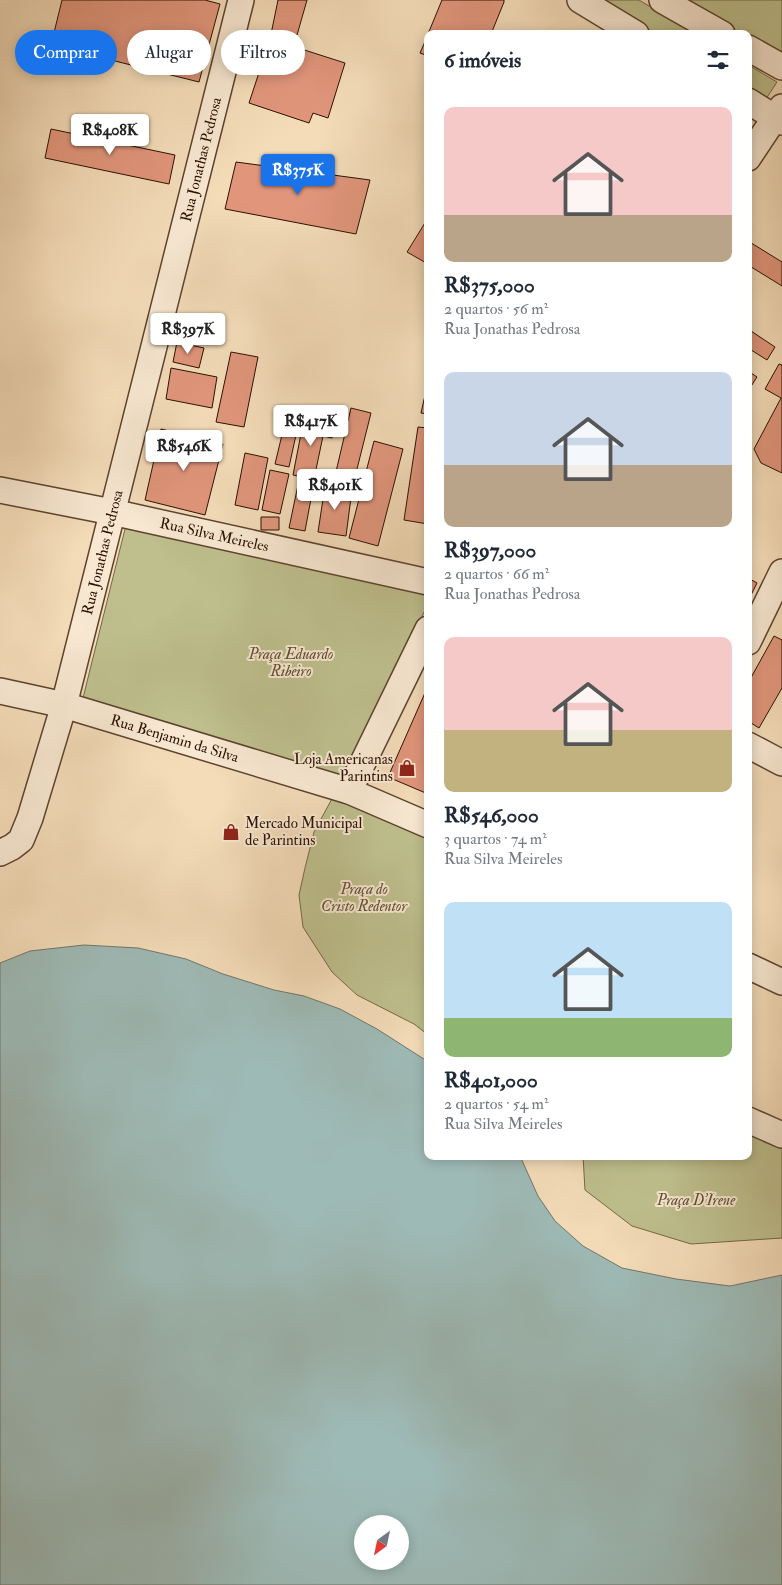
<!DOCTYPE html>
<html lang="pt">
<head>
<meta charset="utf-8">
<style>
  :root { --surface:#fff; --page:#f6f6f7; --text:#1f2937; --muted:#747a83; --accent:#1a73e8 }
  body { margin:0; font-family:"IM FELL Double Pica",serif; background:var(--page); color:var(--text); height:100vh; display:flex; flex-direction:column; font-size:19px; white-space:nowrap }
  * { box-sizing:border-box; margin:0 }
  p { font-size:16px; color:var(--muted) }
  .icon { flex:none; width:28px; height:28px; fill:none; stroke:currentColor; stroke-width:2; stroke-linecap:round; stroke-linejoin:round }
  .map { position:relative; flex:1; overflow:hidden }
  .panel { position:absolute; left:424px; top:30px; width:328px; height:1130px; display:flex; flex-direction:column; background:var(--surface); border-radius:10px; box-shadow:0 2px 12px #0003 }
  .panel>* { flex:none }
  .hud { position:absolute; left:15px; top:30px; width:334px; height:45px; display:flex; gap:10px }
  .needle { width:32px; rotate:213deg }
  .buttons { position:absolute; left:354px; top:1515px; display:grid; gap:10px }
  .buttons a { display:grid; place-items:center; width:55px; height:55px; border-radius:50%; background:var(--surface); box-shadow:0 2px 12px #0003; font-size:25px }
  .price { position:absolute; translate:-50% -42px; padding:0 11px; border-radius:5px; background:#fff; color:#222; font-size:16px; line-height:32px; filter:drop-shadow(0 1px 2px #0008) }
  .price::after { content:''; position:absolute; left:50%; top:30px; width:15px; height:11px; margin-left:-8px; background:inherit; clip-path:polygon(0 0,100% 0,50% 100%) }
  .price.active { background:var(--accent); color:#fff }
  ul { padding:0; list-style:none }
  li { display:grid; align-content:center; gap:10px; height:265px; padding:0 20px }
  li span { display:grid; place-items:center; height:155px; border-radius:10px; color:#555 }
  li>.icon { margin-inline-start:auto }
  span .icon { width:90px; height:90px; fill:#fffc; stroke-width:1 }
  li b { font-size:21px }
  h2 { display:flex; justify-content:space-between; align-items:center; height:60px; padding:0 20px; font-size:21px }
  .pill { padding:0 18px; border-radius:22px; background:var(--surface); box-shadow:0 2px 12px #0003; font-size:18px; line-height:45px }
  .pill.active { background:var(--accent); color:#fff }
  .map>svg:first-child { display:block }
</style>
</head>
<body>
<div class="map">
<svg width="782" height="1585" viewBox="0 0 782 1585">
  <rect width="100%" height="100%" fill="#f4dcb9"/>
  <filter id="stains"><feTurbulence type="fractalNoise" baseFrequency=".004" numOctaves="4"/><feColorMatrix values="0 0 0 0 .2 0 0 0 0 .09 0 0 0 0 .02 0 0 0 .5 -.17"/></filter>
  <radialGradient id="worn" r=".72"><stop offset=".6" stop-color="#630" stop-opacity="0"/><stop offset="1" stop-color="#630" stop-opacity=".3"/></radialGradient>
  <path fill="#bebf8d" stroke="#746846" d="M 600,0 L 639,0 L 696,34 L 656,34 Z
    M 671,0 L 782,0 L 782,70 L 748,50 L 748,34 L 721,34 Z
    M 748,65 L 777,82 L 766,99 L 748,88 Z
    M 126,525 L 427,595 L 427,606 L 343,780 L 82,702 Z
    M 334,795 L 427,838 L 427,1034 L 414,1024 L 357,995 L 332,972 L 303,927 L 299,895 L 305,868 L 314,832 Z
    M 748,1123 L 782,1138 L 782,1238 L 691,1244 L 632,1226 L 585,1190 L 583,1156 L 748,1156 Z"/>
  <path fill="#9ebab6" stroke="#70766d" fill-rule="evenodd" d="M 84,945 L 138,948 L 186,959 L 223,974 L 274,990 L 304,996 L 340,1009 L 377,1029 L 427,1061 L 428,1156 L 520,1156 L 538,1196 L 555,1221 L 583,1246 L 622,1268 L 676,1279 L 730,1286 L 782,1275 L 782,1585 L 0,1585 L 0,963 L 30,951 ZM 362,1524 L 400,1524 L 400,1561 L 362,1561 Z"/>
  <path fill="#e1967c" stroke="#2b1000" d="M 62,0 L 205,0 L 220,4 L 199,82 L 51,45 Z
    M 278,0 L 307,0 L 297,35 L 270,39 Z
    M 442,0 L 504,0 L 504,2 L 491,34 L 428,34 Z
    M 428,35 L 428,56 L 420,53 Z
    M 270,39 L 345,63 L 328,118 L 313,113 L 309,123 L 249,103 Z
    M 51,129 L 175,155 L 169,184 L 45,158 Z
    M 236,162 L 370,180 L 356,234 L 225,209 Z
    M 428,218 L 428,264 L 407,252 Z
    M 748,241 L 782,262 L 782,286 L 748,265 Z
    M 748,329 L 775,347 L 767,360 L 748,348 Z
    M 177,342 L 204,348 L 199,368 L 173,362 Z
    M 231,352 L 258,357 L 244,427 L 216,422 Z
    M 779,364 L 782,365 L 782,473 L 761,463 L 754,449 L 781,398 L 765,389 Z
    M 171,368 L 217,377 L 212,408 L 166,399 Z
    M 748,371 L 757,377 L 748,391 Z
    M 428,382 L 428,414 L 421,413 Z
    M 351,408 L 371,413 L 353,485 L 334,480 Z
    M 286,418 L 299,421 L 289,467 L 275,464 Z
    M 304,418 L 335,425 L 332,438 L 323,436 L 314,479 L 293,475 Z
    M 418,427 L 428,428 L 428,524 L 404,520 Z
    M 161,429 L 223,444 L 205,515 L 145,500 Z
    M 374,441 L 403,449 L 378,546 L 349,538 Z
    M 245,453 L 268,458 L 258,510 L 235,505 Z
    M 270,470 L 289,474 L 280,514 L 262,510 Z
    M 298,485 L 313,488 L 305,531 L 289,528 Z
    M 325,486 L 352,490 L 346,536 L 318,532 Z
    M 261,517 L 279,517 L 279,530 L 261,530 Z
    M 748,578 L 757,583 L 748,601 Z
    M 774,636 L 782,640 L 782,688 L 759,728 L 748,721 L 748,683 Z
    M 428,686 L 428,794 L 388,777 Z"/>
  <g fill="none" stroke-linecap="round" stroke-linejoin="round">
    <g stroke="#5d432e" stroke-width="28">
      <g id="minor">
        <path d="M 580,0 L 636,34"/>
        <path d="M 662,0 L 722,34"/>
        <path d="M 748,48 L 782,67"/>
        <path d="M 748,101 L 782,122"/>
        <path d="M 748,158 L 782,107"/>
        <path id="s1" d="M 0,490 L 112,512 L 428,582"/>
        <path d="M 748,642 L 782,572"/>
        <path id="s2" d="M 0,691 L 64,705 L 349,791 L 428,825"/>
        <path d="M 748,745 L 782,763"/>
        <path d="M 349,791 L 428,629"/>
        <path id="s3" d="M 0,853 L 12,847 L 21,840 L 30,818 L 64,705 L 241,0"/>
        <path d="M 748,966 L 782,982"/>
        <path d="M 748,1120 L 782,1135"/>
      </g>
    </g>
    <use href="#minor" stroke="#f8e8d2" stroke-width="25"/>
  </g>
  <defs>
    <g id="shop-bare" transform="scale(1.35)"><path d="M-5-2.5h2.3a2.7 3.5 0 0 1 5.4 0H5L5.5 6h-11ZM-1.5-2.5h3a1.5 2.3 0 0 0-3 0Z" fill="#8f2418" stroke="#f8e8d2" stroke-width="2.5" paint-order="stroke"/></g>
  </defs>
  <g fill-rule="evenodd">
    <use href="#shop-bare" x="407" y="768"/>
    <use href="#shop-bare" x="231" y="832"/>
  </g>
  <g text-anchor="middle" stroke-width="4" stroke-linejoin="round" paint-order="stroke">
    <g font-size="15" fill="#2b1000" stroke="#f8e8d2">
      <text dy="5" stroke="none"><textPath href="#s3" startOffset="729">Rua Jonathas Pedrosa</textPath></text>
      <text dy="5" stroke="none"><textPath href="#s1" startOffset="219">Rua Silva Meireles</textPath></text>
      <text dy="5" stroke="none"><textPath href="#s3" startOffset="324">Rua Jonathas Pedrosa</textPath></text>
      <text dy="5" stroke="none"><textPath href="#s2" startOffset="181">Rua Benjamin da Silva</textPath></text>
    </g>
    <g font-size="15" font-style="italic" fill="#5e4d31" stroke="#f8e8d2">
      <text x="291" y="659">Praça Eduardo<tspan x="291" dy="17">Ribeiro</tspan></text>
      <text x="364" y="894">Praça do<tspan x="364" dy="17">Cristo Redentor</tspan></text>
      <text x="696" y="1205">Praça D'Irene</text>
    </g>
    <g font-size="15" fill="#2b1000" stroke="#f8e8d2" text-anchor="end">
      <text x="393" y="764">Loja Americanas<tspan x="393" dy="17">Parintins</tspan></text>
      <text x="245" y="828" text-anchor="start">Mercado Municipal<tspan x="245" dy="17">de Parintins</tspan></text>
    </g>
  </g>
  <rect width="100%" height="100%" filter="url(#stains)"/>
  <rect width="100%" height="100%" fill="url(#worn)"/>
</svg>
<div class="buttons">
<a><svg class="needle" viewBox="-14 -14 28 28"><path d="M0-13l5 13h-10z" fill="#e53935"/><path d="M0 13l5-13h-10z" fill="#747a83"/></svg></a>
</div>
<b class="price" style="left:110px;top:156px">R$408K</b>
<b class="price active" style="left:298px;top:196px">R$375K</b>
<b class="price" style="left:188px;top:355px">R$397K</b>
<b class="price" style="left:311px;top:447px">R$417K</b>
<b class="price" style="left:184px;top:472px">R$546K</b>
<b class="price" style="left:335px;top:511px">R$401K</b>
<div class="hud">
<a class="pill active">Comprar</a>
<a class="pill">Alugar</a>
<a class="pill">Filtros</a>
</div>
<section class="panel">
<h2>6 imóveis<svg class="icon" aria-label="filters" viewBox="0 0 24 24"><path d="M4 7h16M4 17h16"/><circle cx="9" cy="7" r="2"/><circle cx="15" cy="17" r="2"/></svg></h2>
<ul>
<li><span style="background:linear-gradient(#f6c9c9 70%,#b9a48a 0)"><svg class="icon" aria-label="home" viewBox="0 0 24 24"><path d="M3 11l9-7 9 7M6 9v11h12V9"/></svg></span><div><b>R$375,000</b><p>2 quartos · 56 m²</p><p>Rua Jonathas Pedrosa</p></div></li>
<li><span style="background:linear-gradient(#c9d6e8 60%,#b9a48a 0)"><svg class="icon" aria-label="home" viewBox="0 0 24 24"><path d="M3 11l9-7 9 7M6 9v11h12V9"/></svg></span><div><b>R$397,000</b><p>2 quartos · 66 m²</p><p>Rua Jonathas Pedrosa</p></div></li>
<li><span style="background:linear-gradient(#f6c9c9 60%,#c2b280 0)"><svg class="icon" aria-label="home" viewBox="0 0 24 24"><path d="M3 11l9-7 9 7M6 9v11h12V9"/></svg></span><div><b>R$546,000</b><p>3 quartos · 74 m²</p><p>Rua Silva Meireles</p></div></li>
<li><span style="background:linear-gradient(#bfe0f5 75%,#8fb573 0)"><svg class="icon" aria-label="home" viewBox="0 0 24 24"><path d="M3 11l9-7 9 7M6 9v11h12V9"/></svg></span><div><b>R$401,000</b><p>2 quartos · 54 m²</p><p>Rua Silva Meireles</p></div></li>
</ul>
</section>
</div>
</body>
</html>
